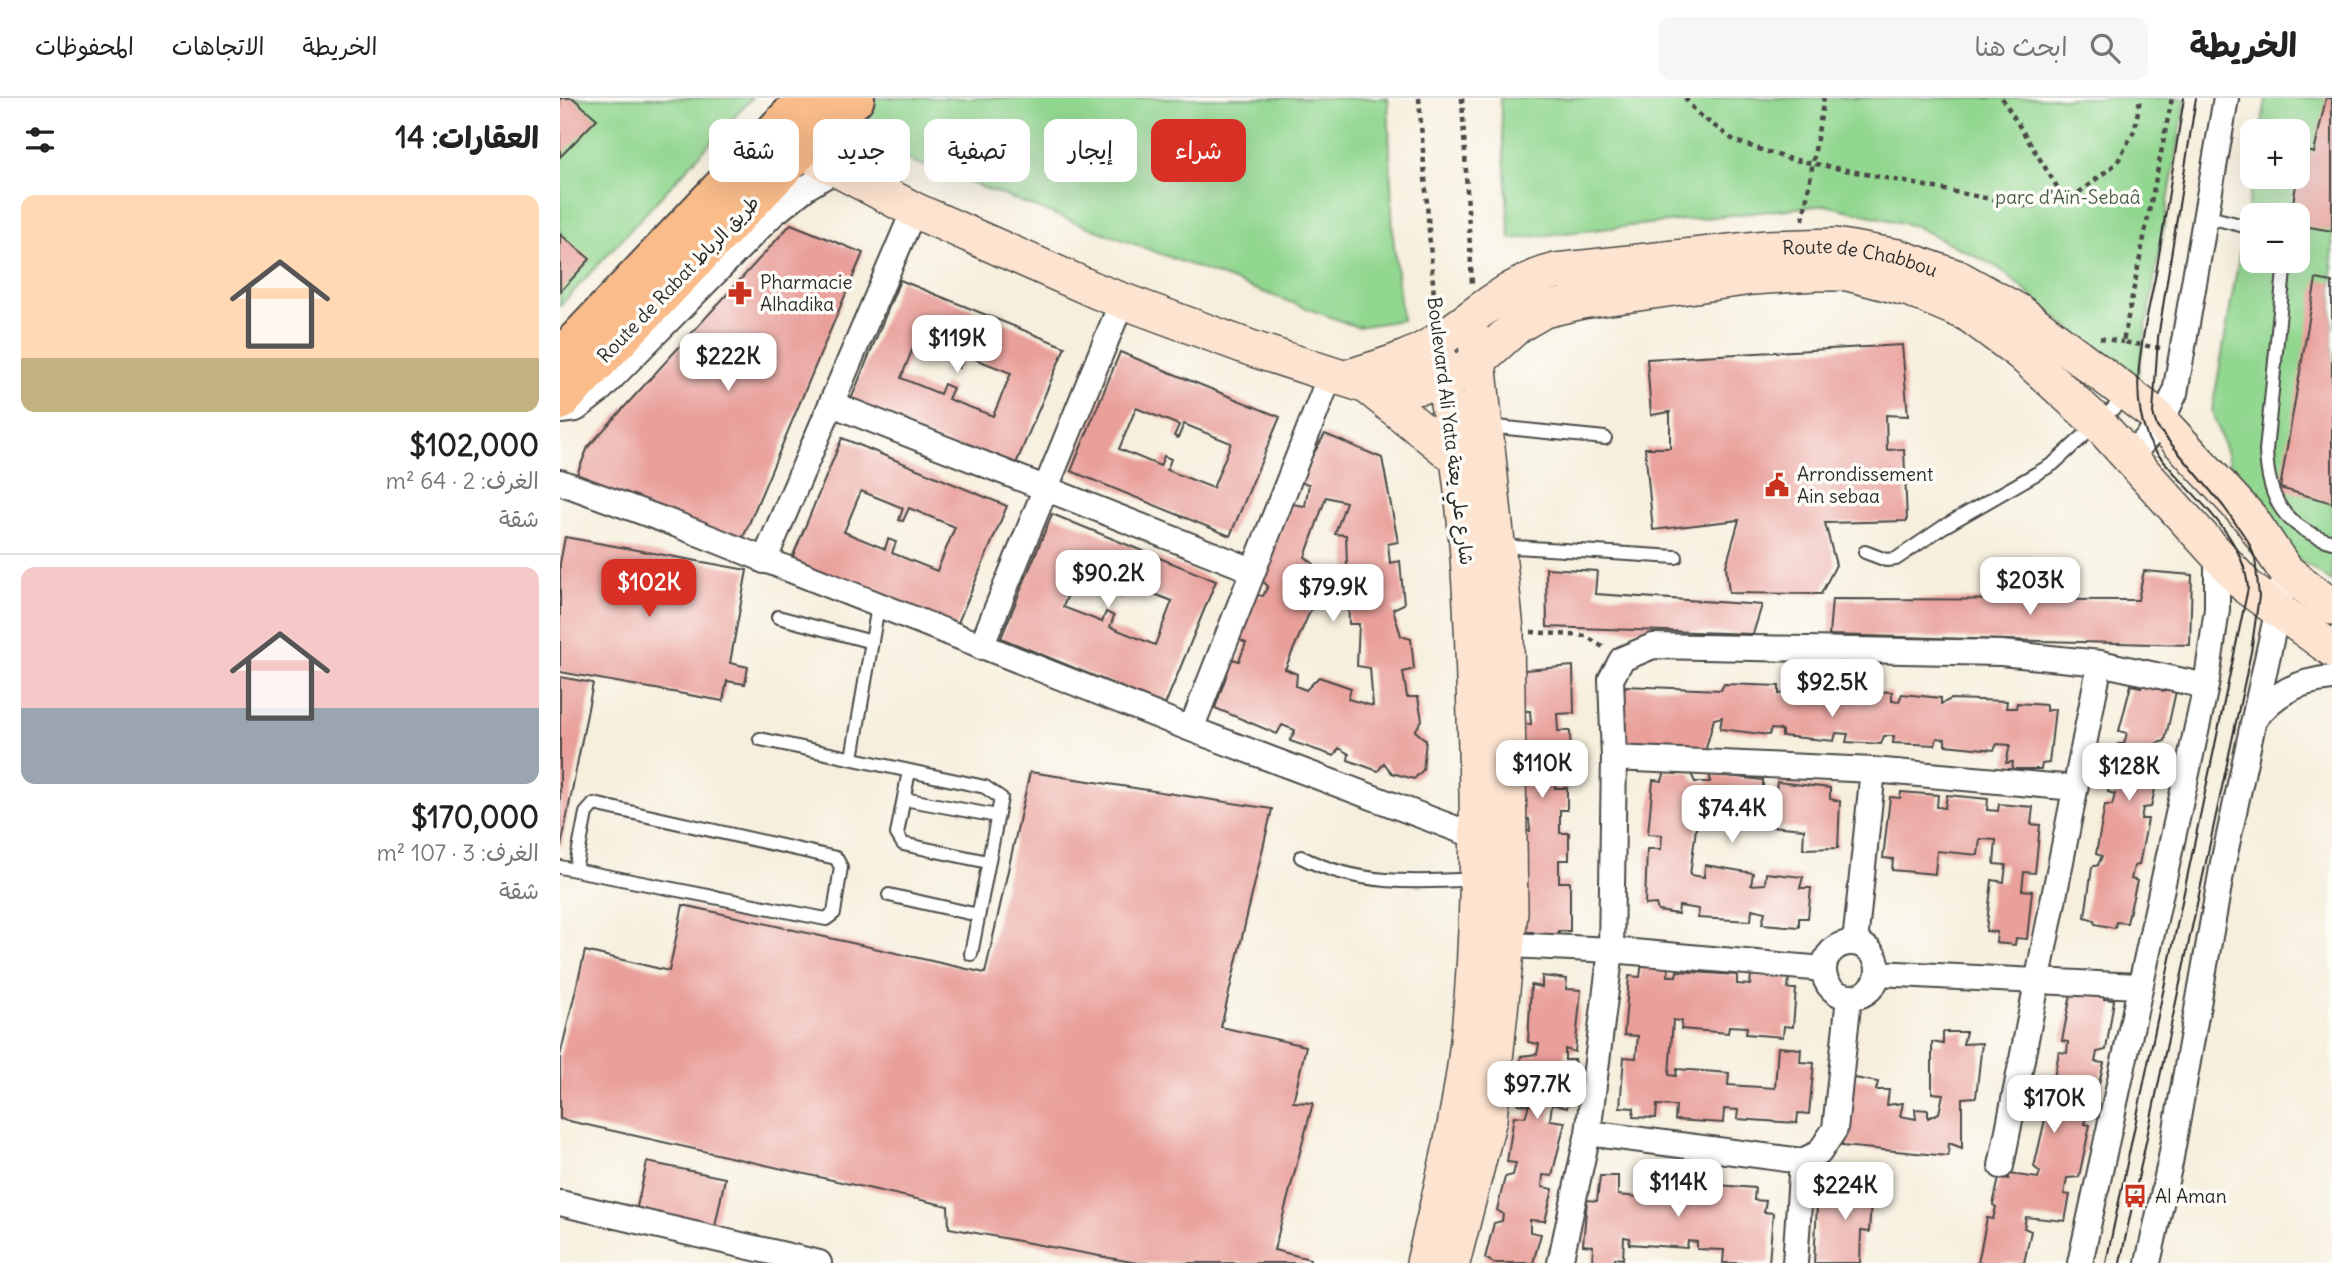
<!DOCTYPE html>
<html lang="ar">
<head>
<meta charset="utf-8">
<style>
  :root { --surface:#fff; --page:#f6f6f6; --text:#222; --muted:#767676; --line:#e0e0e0; --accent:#d93025 }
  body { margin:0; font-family:Delius,"Playpen Sans Arabic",sans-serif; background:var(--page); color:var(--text); direction:rtl; height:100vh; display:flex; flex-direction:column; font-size:26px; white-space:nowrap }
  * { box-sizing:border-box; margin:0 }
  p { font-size:23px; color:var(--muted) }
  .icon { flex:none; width:38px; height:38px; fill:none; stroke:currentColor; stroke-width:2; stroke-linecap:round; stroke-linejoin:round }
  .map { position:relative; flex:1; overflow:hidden; direction:ltr }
  .drawer { display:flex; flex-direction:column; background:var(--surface); width:560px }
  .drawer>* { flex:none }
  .hud { position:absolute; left:21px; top:21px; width:665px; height:63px; direction:rtl; display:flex; gap:14px }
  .tools { position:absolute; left:1680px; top:21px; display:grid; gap:14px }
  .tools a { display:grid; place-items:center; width:70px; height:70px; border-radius:14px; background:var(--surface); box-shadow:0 7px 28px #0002; font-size:35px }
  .price { position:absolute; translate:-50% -60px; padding:0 16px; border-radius:14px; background:#fff; color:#222; font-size:23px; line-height:46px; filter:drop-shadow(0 2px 4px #0008) }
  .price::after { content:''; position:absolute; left:50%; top:42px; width:21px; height:16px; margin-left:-10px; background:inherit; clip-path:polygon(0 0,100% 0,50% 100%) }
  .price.on { background:var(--accent); color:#fff }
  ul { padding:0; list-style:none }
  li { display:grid; align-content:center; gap:14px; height:371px; padding:0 21px }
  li+li { border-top:2px solid var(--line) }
  li span { display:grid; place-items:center; height:217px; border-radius:14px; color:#555 }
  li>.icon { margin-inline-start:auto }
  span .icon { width:126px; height:126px; fill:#fffc; stroke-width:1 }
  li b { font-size:30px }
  h2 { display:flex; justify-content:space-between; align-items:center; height:84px; padding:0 21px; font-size:30px }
  .chip { padding:0 24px; border-radius:14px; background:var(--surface); box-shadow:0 7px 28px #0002; font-size:24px; line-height:63px }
  .chip.on { background:var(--accent); color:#fff }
  header { display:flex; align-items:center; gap:42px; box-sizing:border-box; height:98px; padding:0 35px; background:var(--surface); border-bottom:2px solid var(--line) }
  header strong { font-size:33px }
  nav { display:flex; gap:38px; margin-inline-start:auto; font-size:24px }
  .search { width:490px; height:63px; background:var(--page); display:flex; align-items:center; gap:18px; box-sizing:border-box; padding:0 24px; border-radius:14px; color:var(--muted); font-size:26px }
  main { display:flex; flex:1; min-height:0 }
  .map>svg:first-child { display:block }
</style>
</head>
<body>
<header>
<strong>الخريطة</strong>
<div class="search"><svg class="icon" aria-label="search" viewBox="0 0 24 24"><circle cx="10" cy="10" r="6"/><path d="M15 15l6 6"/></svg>ابحث هنا</div>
<nav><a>الخريطة</a><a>الاتجاهات</a><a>المحفوظات</a></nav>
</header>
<main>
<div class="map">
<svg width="1772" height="1165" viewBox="0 0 1772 1165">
  <rect width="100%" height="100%" fill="#fdfcf7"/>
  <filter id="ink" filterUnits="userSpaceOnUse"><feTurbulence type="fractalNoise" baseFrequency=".0143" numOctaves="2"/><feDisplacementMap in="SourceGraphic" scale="14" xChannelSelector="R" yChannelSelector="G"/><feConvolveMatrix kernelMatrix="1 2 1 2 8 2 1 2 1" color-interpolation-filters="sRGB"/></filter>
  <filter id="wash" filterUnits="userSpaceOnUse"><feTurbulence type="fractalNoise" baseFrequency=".00686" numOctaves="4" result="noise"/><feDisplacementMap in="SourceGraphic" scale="28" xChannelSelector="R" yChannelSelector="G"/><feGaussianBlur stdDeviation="1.57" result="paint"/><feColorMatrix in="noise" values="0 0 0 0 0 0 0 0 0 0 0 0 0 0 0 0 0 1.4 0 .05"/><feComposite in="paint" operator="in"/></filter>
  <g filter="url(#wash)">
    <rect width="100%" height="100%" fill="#f6efdd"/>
    <path fill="#92d790" stroke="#5e815e" stroke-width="2" fill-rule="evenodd" d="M 0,0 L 192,0 L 0,208 Z
      M 303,0 L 828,0 L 833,139 L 842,222 L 797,229 L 273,34 Z
      M 940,0 L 1626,0 L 1576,288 L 1439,170 L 1355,128 L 1265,107 L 950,141 Z
      M 1706,0 L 1772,0 L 1772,484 L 1736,459 L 1678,389 L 1652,313 L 1693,79 L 1738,79 L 1738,33 L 1701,33 ZM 1692,117 L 1738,117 L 1738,163 L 1692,163 Z"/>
    <g id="blocks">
      <path fill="#e99f9a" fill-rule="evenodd" d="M 0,0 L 13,0 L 37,21 L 0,59 Z
        M 1766,0 L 1772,0 L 1772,133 L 1738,127 L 1738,117 L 1731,117 L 1742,51 L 1754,55 Z
        M 231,126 L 303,155 L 180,447 L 15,381 L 28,349 Z
        M 0,136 L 30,161 L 0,194 Z
        M 1756,181 L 1772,184 L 1772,405 L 1720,390 Z
        M 340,182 L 505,249 L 453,373 L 289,306 ZM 357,240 L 398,257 L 394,268 L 399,270 L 405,257 L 451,275 L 433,318 L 388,301 L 393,290 L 384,286 L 380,296 L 341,280 Z
        M 1342,247 L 1348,318 L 1326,317 L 1327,352 L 1344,351 L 1347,423 L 1265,425 L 1276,467 L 1261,496 L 1169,495 L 1166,468 L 1179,422 L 1093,432 L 1085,350 L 1110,350 L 1110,314 L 1091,317 L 1087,261 Z
        M 560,254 L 720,319 L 670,438 L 511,373 ZM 576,310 L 619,327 L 614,338 L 618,340 L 624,326 L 671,345 L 653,390 L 607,372 L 611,361 L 604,358 L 600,368 L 559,351 Z
        M 765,336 L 822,360 L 838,444 L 828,446 L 830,465 L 840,463 L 844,506 L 833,511 L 841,538 L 851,541 L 854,571 L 843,574 L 847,599 L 858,599 L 862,622 L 855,633 L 866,642 L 863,672 L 854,681 L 832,675 L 824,665 L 818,673 L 788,662 L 789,656 L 779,650 L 774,658 L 730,643 L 735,632 L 722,627 L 717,636 L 655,610 L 672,561 L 679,563 L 686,545 L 677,541 L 696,497 L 703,498 L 708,488 L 700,481 L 732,406 L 745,408 L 749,386 L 737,384 ZM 766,399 L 786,404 L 775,436 L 786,437 L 789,526 L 799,526 L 797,568 L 810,570 L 813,608 L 788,601 L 791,590 L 759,579 L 746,592 L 736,588 L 737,576 L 725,571 L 754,504 L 742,497 L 754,466 L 745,459 Z
        M 282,340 L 447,408 L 395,532 L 230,465 ZM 301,393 L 343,410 L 339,422 L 343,423 L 349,410 L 395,429 L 377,473 L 332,455 L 336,444 L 328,441 L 325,451 L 284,434 Z
        M 492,416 L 656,483 L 605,607 L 441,540 ZM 519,468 L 560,485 L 555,496 L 561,499 L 566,485 L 612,503 L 595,547 L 550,529 L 554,518 L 546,514 L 542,524 L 503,509 Z
        M 5,439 L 187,472 L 170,565 L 188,569 L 185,586 L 167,583 L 163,603 L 0,574 L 0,465 Z
        M 986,470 L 1037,473 L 1035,496 L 1202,507 L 1193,536 L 987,529 Z
        M 1584,473 L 1632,477 L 1630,547 L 1269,537 L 1272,501 L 1578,502 Z
        M 1013,568 L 1014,615 L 997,616 L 998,633 L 1010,633 L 1011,662 L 995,663 L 995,690 L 1007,690 L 1007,712 L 1000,712 L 1000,735 L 1009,735 L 1009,762 L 999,762 L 999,784 L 1010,784 L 1010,833 L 998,833 L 998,842 L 973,842 L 973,834 L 958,834 L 956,733 L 970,733 L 969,721 L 956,721 L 953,627 L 971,626 L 970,613 L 955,613 L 954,573 Z
        M 0,579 L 33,585 L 1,749 L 0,749 Z
        M 1580,583 L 1606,586 L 1603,593 L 1616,593 L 1605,643 L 1597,645 L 1595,658 L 1602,659 L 1591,709 L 1583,710 L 1581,721 L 1588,721 L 1579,767 L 1574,768 L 1571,781 L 1577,783 L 1567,825 L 1556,824 L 1555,830 L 1535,826 L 1534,822 L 1525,819 L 1532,769 L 1538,767 L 1542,758 L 1536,756 L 1545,707 L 1552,707 L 1555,696 L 1548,694 L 1558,646 L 1564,646 L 1567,635 L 1559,633 L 1571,587 L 1581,589 Z
        M 1164,586 L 1219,588 L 1219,596 L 1226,595 L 1226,590 L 1281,593 L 1282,602 L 1286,602 L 1289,592 L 1332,594 L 1332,603 L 1339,603 L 1342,596 L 1381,600 L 1381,606 L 1391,601 L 1447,603 L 1446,610 L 1456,610 L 1457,605 L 1486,607 L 1486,613 L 1495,611 L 1489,665 L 1482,666 L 1481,671 L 1452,671 L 1453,664 L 1446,665 L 1450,647 L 1437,646 L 1434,652 L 1385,647 L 1385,641 L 1377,640 L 1375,647 L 1333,645 L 1334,638 L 1324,638 L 1321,646 L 1286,644 L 1288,636 L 1276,635 L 1274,643 L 1222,638 L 1222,632 L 1211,631 L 1209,637 L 1160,631 L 1162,619 L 1154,621 L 1145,654 L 1056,650 L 1065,588 L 1161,592 Z
        M 1105,673 L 1130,674 L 1135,684 L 1150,684 L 1150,676 L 1203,682 L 1203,690 L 1216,692 L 1217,684 L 1270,690 L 1270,701 L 1280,703 L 1278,750 L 1243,751 L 1244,731 L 1209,728 L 1212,720 L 1194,720 L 1195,730 L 1146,727 L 1147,716 L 1138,715 L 1130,777 L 1144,779 L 1145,767 L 1193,775 L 1191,787 L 1205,786 L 1206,775 L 1243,779 L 1240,790 L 1251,790 L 1248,820 L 1239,820 L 1239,829 L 1202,826 L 1205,814 L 1192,811 L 1191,823 L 1138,820 L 1139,811 L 1119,808 L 1118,816 L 1098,813 L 1096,806 L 1085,807 L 1087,751 L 1101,751 L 1102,737 L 1088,736 L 1093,682 L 1102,683 Z
        M 470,674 L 712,711 L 661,929 L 746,948 L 733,1004 L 753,1005 L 714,1152 L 750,1161 L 749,1165 L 577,1165 L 389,1130 L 388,1108 L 0,1021 L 0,958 L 25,853 L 109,873 L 123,807 L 425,875 Z
        M 1341,694 L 1378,697 L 1377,709 L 1385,710 L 1387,697 L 1428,701 L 1427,712 L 1438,713 L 1439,706 L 1473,709 L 1471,726 L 1480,727 L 1475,775 L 1464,774 L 1462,792 L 1472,793 L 1467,841 L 1456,840 L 1455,847 L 1436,845 L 1437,834 L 1426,833 L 1432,782 L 1444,784 L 1446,767 L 1434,766 L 1436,742 L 1420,741 L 1418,757 L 1377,753 L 1375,776 L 1332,772 L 1333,761 L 1323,760 L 1330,699 L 1340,700 Z
        M 1082,864 L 1109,866 L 1108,878 L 1116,878 L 1117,873 L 1177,877 L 1177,886 L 1190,887 L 1191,877 L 1229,879 L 1228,891 L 1236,891 L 1233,929 L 1224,928 L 1223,939 L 1186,936 L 1187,929 L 1169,928 L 1168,935 L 1121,931 L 1122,923 L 1113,922 L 1109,977 L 1116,978 L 1117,971 L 1169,975 L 1168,987 L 1215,990 L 1218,949 L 1241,951 L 1240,964 L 1254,965 L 1249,1016 L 1238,1015 L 1237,1025 L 1177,1021 L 1178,1012 L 1164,1011 L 1163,1025 L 1115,1022 L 1116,1008 L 1097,1007 L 1096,1020 L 1073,1019 L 1074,1010 L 1060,1009 L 1064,959 L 1076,960 L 1078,938 L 1064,937 L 1069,878 L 1080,879 Z
        M 982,878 L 1007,881 L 1006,891 L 1021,892 L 1015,954 L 1005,951 L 1005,962 L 1015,962 L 1007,1010 L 992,1006 L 990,1022 L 1005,1024 L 992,1078 L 983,1077 L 982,1089 L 993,1091 L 985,1123 L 970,1122 L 970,1134 L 981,1136 L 973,1165 L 934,1165 L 925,1160 L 934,1125 L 942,1123 L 943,1116 L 937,1112 L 945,1079 L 953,1077 L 956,1065 L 947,1064 L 954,1018 L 965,1019 L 969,1007 L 958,1006 L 961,958 L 977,956 L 979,946 L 968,944 L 971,887 L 982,889 Z
        M 1519,891 L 1544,895 L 1544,901 L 1554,902 L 1546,952 L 1537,954 L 1535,964 L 1544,965 L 1531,1017 L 1526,1016 L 1525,1026 L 1530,1027 L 1519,1079 L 1507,1080 L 1504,1096 L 1510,1097 L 1505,1123 L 1466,1119 L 1464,1130 L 1471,1133 L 1464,1165 L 1418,1165 L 1427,1120 L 1433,1121 L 1436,1109 L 1433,1107 L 1439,1080 L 1449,1081 L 1449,1076 L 1478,1080 L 1480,1074 L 1474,1069 L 1486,1017 L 1492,1017 L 1496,1008 L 1489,1006 L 1499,954 L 1507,955 L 1508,944 L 1502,943 L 1511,896 L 1519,898 Z
        M 1383,934 L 1406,934 L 1403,946 L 1422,945 L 1416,999 L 1402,1000 L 1402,1050 L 1389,1045 L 1388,1058 L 1282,1048 L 1285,988 L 1292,988 L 1294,980 L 1318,984 L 1316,992 L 1329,992 L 1327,1007 L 1343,1005 L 1340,1018 L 1356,1021 L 1355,1011 L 1368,1012 L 1368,1020 L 1379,1015 L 1383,996 L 1372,995 L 1372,944 L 1383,946 Z
        M 87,1064 L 165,1080 L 155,1129 L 76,1113 Z
        M 1286,1074 L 1313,1074 L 1309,1134 L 1301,1133 L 1300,1165 L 1254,1165 L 1257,1106 L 1279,1108 Z
        M 1079,1077 L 1136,1081 L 1135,1095 L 1145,1096 L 1146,1086 L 1195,1090 L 1194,1102 L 1206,1103 L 1204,1114 L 1213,1115 L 1209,1165 L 1163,1165 L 1164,1152 L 1137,1151 L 1137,1144 L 1128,1143 L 1127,1150 L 1069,1146 L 1070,1140 L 1064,1139 L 1063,1161 L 1055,1160 L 1055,1165 L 1032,1165 L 1033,1148 L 1023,1147 L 1027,1102 L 1037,1103 L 1040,1078 L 1058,1078 L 1058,1097 L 1078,1099 Z"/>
    </g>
  </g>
  <g filter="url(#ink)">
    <use href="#blocks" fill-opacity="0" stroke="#494846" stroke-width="2"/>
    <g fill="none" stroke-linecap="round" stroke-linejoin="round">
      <g stroke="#494846" stroke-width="16">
        <path id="lane" d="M 1645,118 L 1692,130
          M 1725,163 L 1706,353 C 1708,402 1724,429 1772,444
          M 927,328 L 1045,340
          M 939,448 L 1116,459
          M 1305,454 L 1326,462 L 1336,461 L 1383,429 L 1493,366 L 1568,297
          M 218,519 L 312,544
          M 200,641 L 425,689 L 441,700 L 411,856
          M 292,660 L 318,508
          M 349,673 L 337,736 L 343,746 L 428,764
          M 344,701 L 437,718
          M 741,759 C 796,787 854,785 915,781
          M 0,769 L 15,772 L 266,821 L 274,815 L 281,769 L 276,760 L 34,706 L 26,715 L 15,772
          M 329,797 L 418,817"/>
      </g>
      <g stroke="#494846" stroke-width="28">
        <path id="street" d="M 272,306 L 692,472
          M 1,313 L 16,311 L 38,294 L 212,117 L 247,89 L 277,71
          M 1569,360 L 1602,323 L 1615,295 L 1666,0
          M 0,384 L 115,426 L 631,631 L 918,739
          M 204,463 L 354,112
          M 421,549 L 563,201
          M 1694,622 C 1714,595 1739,583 1772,580
          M 631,631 L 771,275
          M 1054,660 L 1313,672 L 1515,690
          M 1295,845 L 1313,672
          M1264 872a27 27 0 1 1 54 0a27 27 0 1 1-54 0Z
          M 949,847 L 1051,852 L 1264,871
          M 1318,875 L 1578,888
          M 1028,1035 L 1242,1063
          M 1441,1068 L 1540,565
          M 0,1105 L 259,1165
          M 1000,1165 L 1028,1035 L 1051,852 L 1054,660 L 1051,581 L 1062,561 L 1093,548 L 1441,555 L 1540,565 L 1646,588
          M 1235,1165 L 1242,1063 L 1259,1055 L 1275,1031 L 1289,899
          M 1520,1165 L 1646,588 L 1657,511 L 1657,459
          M 1588,1165 L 1610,1065 L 1663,765 L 1726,473"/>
      </g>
      <g stroke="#494846" stroke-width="38">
        <g id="secondary">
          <path d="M 241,52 L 354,112 L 539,194 L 696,252 L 807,288 L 850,290 L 884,284 L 918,263 L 958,227 L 984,212 L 1022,203 L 1192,179 L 1255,175 L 1288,175 L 1350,191 L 1407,215 L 1461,255 L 1539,326 L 1688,490 L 1772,551"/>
          <path id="s1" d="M 786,280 C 816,270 850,262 876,244 C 917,218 948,185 996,173 L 1207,150 L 1275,148 L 1338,159 L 1398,180 L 1459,214 L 1593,315 L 1690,420 L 1726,473 L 1772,509"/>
          <path d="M 807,288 L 898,361"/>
          <path d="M 864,1165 C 879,1100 896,1034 905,968 C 920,853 919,735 915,619 C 913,538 910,456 900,376 C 895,337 886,299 880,261"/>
          <path d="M 892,1165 L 929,1021 L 950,814 L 946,532 L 916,243"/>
        </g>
      </g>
      <g stroke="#494846" stroke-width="42">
        <path id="primary" d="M 0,260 L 247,0
          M 0,303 L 268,23 L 295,0"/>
      </g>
      <path stroke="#494846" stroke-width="4.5" stroke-dasharray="5 5" stroke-linecap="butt" d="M 859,0 L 875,212
        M 902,0 L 912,186
        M 1125,0 L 1137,15 L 1175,43 L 1226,60 L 1470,109 L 1517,96 L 1557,65 L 1575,31 L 1580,0
        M 1442,0 L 1504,100
        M 1243,122 L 1264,0
        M 1540,240 L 1563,244
        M 1600,250 L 1563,244 L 1612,0
        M 971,534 L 1026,538 L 1043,549"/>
      <use href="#lane" stroke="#fff" stroke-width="12"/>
      <use href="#street" stroke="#fff" stroke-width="24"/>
      <use href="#secondary" stroke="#fde4d0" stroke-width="35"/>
      <use href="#primary" stroke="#f9bc8a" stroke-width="38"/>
      <path stroke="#2b2b2b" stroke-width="2" d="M 1546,1165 L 1688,490 C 1684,443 1646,410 1615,376 C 1605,364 1592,352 1587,338 C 1566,286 1588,221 1597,169 C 1606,113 1615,56 1624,0
        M 1560,1165 L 1691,554 L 1699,498 L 1695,460 L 1688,443 L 1664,409 L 1597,329 L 1593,315 L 1598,240 L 1636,0"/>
    </g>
  </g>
  <defs>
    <g id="pharmacy-bare" transform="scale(1.89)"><path d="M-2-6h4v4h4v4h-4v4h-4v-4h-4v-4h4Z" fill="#c8321e" stroke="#fdfcf7" stroke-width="2.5" paint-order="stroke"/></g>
    <g id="civic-bare" transform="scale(1.89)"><path d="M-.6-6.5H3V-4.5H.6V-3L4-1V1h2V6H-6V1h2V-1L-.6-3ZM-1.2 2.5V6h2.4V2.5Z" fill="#c8321e" stroke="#fdfcf7" stroke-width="2.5" paint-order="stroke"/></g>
    <g id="bus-bare" transform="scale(1.89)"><path d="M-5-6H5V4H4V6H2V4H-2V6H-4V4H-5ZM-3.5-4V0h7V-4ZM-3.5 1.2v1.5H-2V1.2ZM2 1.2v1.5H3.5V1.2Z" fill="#c8321e" stroke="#fdfcf7" stroke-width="2.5" paint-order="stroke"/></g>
  </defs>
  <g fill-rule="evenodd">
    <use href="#pharmacy-bare" x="180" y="195"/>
    <use href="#civic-bare" x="1217" y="387"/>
    <use href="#bus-bare" x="1575" y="1098"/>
  </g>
  <g text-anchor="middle" stroke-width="7" stroke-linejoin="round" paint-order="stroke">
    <g font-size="19" fill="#4a5f49" stroke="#fdfcf7">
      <text x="1508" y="106">parc d'Aïn-Sebaâ</text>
    </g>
    <g font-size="19" fill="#2b2b2b" stroke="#fdfcf7">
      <text dy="7" stroke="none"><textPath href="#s1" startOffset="544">Route de Chabbou</textPath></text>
      <text transform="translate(118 181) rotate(-46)" y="7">Route de Rabat طريق الرباط</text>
      <text transform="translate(891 333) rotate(83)" y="7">Boulevard Ali Yata شارع علي يعتة</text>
    </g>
    <g font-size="19" fill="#2b2b2b" stroke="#fdfcf7" text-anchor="start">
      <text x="200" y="191">Pharmacie<tspan x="200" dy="22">Alhadika</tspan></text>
      <text x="1237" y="383">Arrondissement<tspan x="1237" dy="22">Ain sebaa</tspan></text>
      <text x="1595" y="1105">Al Aman</text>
    </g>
  </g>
</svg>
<div class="tools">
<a>+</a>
<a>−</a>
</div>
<b class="price" style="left:397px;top:277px">$119K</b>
<b class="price" style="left:168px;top:295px">$222K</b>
<b class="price" style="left:548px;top:512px">$90.2K</b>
<b class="price" style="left:1470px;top:519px">$203K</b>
<b class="price on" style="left:89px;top:521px">$102K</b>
<b class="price" style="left:773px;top:526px">$79.9K</b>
<b class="price" style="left:1272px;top:621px">$92.5K</b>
<b class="price" style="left:982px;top:702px">$110K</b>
<b class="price" style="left:1569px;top:705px">$128K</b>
<b class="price" style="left:1172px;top:747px">$74.4K</b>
<b class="price" style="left:977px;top:1023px">$97.7K</b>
<b class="price" style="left:1494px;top:1037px">$170K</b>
<b class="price" style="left:1118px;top:1121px">$114K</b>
<b class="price" style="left:1285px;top:1124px">$224K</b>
<div class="hud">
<a class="chip on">شراء</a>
<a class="chip">إيجار</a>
<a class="chip">تصفية</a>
<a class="chip">جديد</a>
<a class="chip">شقة</a>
</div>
</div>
<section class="drawer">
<h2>العقارات: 14<svg class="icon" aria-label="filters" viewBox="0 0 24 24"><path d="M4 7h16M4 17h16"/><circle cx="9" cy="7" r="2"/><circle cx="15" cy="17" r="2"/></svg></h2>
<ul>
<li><span style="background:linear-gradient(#ffd9b3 75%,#c2b280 0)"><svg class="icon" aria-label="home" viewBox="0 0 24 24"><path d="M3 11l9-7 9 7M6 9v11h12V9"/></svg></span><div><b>$102,000</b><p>الغرف: 2 · 64 m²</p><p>شقة</p></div></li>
<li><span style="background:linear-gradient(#f6c9c9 65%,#9aa5b1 0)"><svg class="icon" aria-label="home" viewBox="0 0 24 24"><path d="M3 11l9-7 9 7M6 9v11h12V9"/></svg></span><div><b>$170,000</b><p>الغرف: 3 · 107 m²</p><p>شقة</p></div></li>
</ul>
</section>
</main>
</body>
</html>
